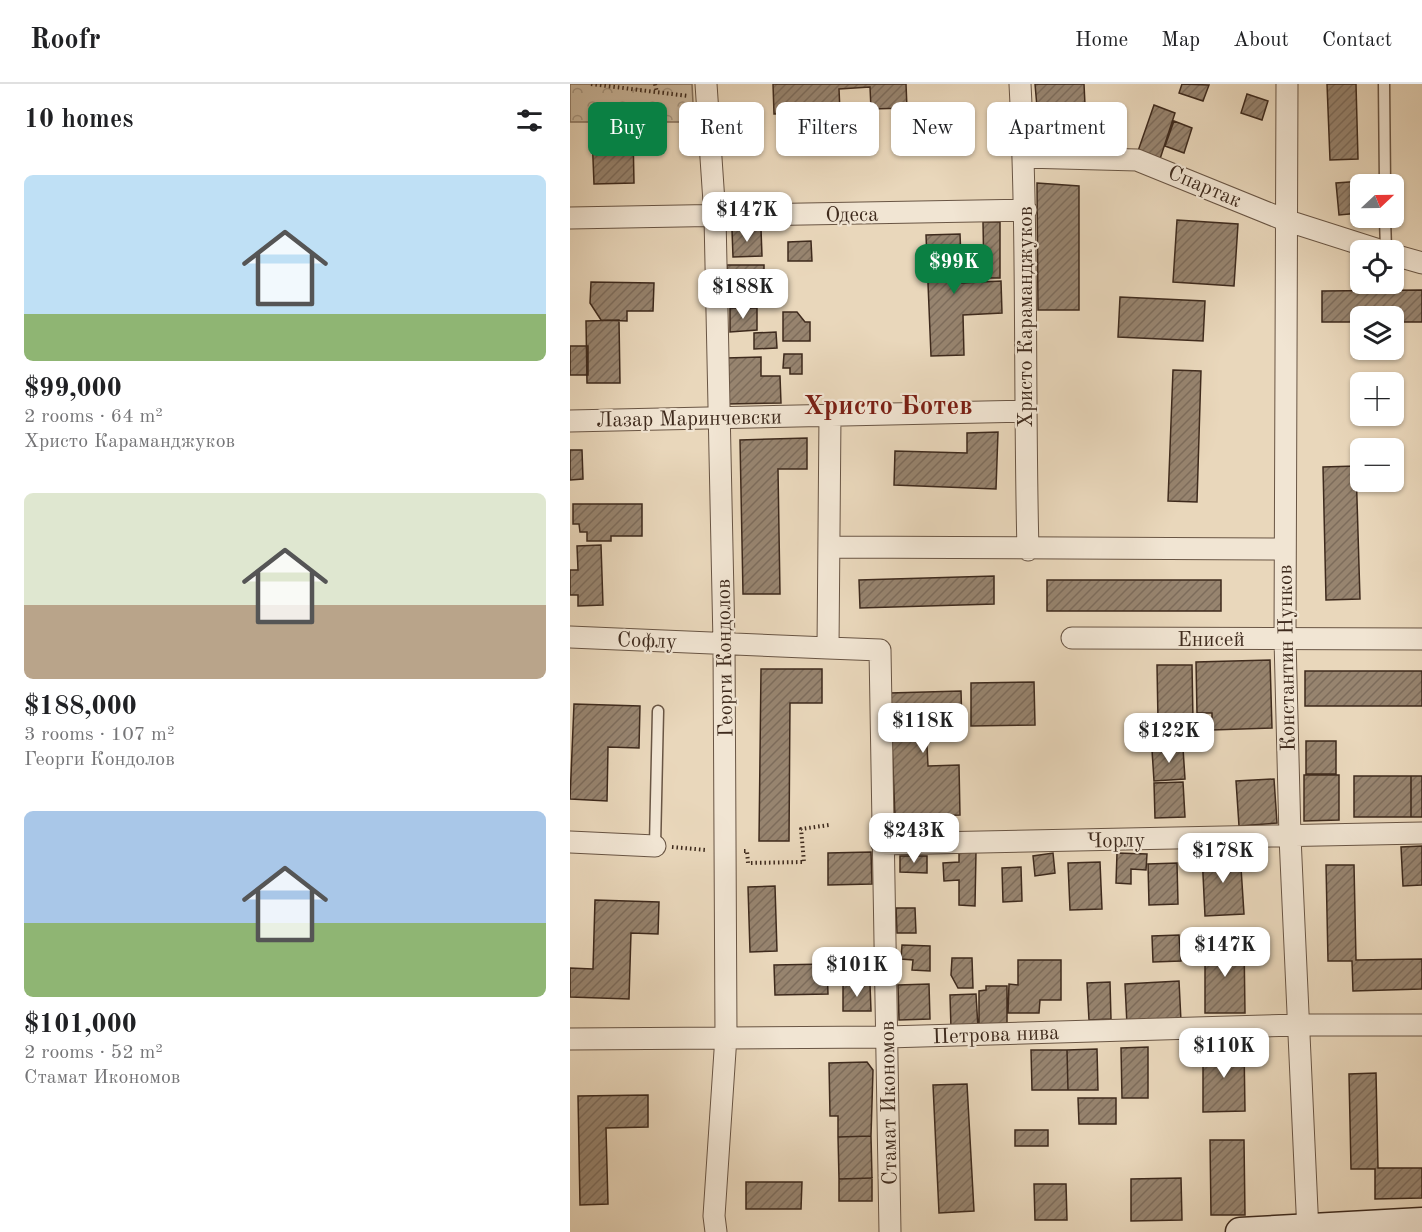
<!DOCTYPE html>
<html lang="en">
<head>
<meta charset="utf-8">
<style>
  :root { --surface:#fff; --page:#f2f2f2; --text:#202124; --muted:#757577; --line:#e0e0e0; --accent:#0b8043 }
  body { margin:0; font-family:"Old Standard TT",serif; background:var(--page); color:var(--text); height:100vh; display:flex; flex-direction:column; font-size:22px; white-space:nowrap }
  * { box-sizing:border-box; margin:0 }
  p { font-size:20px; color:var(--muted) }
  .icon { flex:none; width:33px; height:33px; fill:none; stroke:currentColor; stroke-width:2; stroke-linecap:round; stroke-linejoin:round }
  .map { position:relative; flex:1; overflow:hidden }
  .side { display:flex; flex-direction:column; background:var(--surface); width:570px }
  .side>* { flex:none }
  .top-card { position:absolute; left:18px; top:18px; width:570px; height:54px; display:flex; gap:12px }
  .needle { width:39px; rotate:68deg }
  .tools { position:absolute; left:780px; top:90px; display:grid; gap:12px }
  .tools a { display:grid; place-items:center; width:54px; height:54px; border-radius:9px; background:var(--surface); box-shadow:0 2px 4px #0004; font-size:30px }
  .price { position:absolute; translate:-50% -51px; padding:0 14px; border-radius:12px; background:#fff; color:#222; font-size:20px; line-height:39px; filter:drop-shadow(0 2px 3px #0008) }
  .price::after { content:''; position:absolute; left:50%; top:36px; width:18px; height:14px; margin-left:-9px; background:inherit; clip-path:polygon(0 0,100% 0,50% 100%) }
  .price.selected { background:var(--accent); color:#fff }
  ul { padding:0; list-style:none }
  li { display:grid; align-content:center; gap:12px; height:318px; padding:0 24px }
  li span { display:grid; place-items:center; height:186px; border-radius:9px; color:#555 }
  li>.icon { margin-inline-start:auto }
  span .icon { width:108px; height:108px; fill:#fffc; stroke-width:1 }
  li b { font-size:26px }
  h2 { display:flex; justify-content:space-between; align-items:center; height:72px; padding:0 24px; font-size:26px }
  .tag { padding:0 21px; border-radius:9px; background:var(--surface); box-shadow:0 2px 4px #0004; font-size:21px; line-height:54px }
  .tag.selected { background:var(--accent); color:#fff }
  header { display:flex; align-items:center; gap:36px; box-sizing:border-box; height:84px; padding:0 30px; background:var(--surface); border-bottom:2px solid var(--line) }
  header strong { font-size:28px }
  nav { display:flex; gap:33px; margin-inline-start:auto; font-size:21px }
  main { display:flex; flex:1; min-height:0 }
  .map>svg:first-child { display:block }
</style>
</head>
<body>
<header>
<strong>Roofr</strong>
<nav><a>Home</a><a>Map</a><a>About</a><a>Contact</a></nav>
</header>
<main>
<section class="side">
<h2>10 homes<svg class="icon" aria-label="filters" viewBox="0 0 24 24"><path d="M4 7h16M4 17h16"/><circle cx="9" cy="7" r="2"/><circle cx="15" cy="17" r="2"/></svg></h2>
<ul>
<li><span style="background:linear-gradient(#bfe0f5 75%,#8fb573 0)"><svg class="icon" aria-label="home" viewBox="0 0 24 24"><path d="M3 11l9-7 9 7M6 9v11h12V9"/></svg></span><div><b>$99,000</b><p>2 rooms · 64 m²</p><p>Христо Караманджуков</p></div></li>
<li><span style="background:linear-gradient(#dfe7d0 60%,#b9a48a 0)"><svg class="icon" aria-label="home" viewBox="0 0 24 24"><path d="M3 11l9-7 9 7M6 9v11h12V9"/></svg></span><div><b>$188,000</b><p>3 rooms · 107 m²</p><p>Георги Кондолов</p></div></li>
<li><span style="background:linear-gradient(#a9c7e8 60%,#8fb573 0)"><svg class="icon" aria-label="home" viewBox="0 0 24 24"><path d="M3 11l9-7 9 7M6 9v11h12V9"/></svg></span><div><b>$101,000</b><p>2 rooms · 52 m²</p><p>Стамат Икономов</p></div></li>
</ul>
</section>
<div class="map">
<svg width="852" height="1148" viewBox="0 0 852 1148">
  <defs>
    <pattern id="park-crowns" width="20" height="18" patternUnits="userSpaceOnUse" patternTransform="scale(1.5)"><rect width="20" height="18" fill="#ccbaa0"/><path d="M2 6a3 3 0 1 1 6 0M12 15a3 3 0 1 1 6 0" fill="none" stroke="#a79782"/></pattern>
    <pattern id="building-hatch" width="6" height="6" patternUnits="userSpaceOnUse" patternTransform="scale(1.5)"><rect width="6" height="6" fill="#97846f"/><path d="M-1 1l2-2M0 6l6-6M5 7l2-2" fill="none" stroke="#7d6c5b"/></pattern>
  </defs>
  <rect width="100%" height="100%" fill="#e9d7bb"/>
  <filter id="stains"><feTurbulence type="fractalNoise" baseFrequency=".00333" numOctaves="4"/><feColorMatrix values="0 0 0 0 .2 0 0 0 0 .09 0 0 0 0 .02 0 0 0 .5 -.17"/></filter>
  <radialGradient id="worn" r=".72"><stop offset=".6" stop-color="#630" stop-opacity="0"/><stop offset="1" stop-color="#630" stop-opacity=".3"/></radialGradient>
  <path fill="url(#park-crowns)" stroke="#85725e" stroke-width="1.5" d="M 0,0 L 122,0 L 124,38 L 0,38 Z"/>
  <path fill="url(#building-hatch)" stroke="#3e2a1d" stroke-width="1.5" d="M 203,0 L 336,0 L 337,24 L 301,25 L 300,3 L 269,5 L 270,28 L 204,30 Z
    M 465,0 L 514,0 L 515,21 L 467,23 Z
    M 612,0 L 639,1 L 633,17 L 609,9 Z
    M 757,0 L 786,0 L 788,75 L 760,76 Z
    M 677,10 L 698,17 L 692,36 L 671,29 Z
    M 515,21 L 516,49 L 468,51 L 467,23 Z
    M 584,21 L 605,29 L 590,75 L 568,67 Z
    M 604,37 L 622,44 L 614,69 L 595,62 Z
    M 63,49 L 64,99 L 24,100 L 22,50 Z
    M 806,96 L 807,100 L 790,100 L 790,129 L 769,131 L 766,99 Z
    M 467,99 L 509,102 L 509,226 L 468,226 Z
    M 607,136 L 668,140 L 664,202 L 603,198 Z
    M 413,138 L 430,138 L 430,194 L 414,194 Z
    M 191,145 L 192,172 L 163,173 L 162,146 Z
    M 390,150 L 392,199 L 431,197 L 432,229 L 393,231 L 394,271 L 361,272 L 356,151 Z
    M 241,157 L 242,177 L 218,177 L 218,158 Z
    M 157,181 L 194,181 L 194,222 L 157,222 Z
    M 21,198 L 84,199 L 83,227 L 57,227 L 57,237 L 31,236 L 20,219 Z
    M 852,206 L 852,238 L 824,238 L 824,232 L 790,232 L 790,238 L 752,238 L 752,207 Z
    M 550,213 L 635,217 L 633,257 L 548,253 Z
    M 160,224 L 187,224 L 187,246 L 160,248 Z
    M 213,228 L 227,228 L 235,238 L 240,238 L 240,257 L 213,257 Z
    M 49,236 L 50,299 L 17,299 L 16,237 Z
    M 206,248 L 207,264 L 184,265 L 184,249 Z
    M 0,262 L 18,262 L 18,291 L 0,291 Z
    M 214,270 L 232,270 L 232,290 L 220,290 L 220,284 L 213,284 Z
    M 191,273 L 191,292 L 210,292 L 211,319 L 157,320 L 156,274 Z
    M 603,286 L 631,287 L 627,418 L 598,417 Z
    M 428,348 L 426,405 L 324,401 L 325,367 L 397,369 L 397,349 Z
    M 237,354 L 237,385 L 208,385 L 210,510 L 173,510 L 170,356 Z
    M 0,366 L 12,366 L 13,395 L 0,396 Z
    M 786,382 L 790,515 L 756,516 L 753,383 Z
    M 3,420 L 72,420 L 72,452 L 41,452 L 41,457 L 17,457 L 17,448 L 10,448 L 9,440 L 3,440 Z
    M 31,461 L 33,521 L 8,522 L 8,511 L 0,511 L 0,486 L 8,486 L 7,462 Z
    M 424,492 L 424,520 L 290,524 L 289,496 Z
    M 477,496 L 651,496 L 651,527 L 477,527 Z
    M 700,576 L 702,644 L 642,646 L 642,629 L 627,629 L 626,578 Z
    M 587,581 L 622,581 L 623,636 L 588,637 Z
    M 191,585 L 252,585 L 252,619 L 220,619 L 219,757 L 189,757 Z
    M 735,587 L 852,587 L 852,622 L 735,622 Z
    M 464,598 L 465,641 L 401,642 L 401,599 Z
    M 391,607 L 392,641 L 356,642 L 358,682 L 389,681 L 390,731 L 325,733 L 320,609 Z
    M 4,620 L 70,622 L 69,664 L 38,663 L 37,717 L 0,715 Z
    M 736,657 L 766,657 L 766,690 L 736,690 Z
    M 613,664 L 615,695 L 584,697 L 582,666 Z
    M 734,691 L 769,691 L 769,736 L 734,737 Z
    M 784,692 L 841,692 L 841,733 L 784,733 Z
    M 841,692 L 852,692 L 852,733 L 841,733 Z
    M 704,695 L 707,739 L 669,742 L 666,697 Z
    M 613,698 L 615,733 L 585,734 L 584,699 Z
    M 852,762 L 852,801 L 833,802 L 831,763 Z
    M 389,766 L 406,767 L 405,822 L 389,821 L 389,796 L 374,797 L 373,779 L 389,778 Z
    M 301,768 L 302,800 L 258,801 L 258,769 Z
    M 670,768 L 674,830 L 635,832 L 632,770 Z
    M 483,769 L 485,789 L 465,792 L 463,772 Z
    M 547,769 L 577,770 L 576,786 L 561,785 L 561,800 L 546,799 Z
    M 330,772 L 357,772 L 357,789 L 330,788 Z
    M 530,778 L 532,825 L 500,826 L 498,779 Z
    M 607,779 L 608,820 L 579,821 L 578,780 Z
    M 756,781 L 784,781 L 786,876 L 852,875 L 852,905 L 783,907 L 782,877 L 758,877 Z
    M 451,783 L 452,817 L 433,818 L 432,784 Z
    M 205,802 L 207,867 L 180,868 L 178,803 Z
    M 25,816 L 89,818 L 88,850 L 61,849 L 59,915 L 0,913 L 0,884 L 23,885 Z
    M 326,824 L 345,824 L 346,849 L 327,849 Z
    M 609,851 L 611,877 L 583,878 L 582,852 Z
    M 635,858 L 674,858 L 675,929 L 635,929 Z
    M 332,861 L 360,862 L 360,887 L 342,886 L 343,876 L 331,875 Z
    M 382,874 L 402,874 L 403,904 L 388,904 L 381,891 Z
    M 448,876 L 491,876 L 491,916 L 470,916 L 469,929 L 438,929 L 439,900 L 448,901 Z
    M 257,880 L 258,910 L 205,911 L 204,881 Z
    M 609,897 L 611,937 L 557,941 L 555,900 Z
    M 540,898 L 541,935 L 519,936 L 517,899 Z
    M 273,900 L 300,900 L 301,927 L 273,927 Z
    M 359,900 L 360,935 L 329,936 L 328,901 Z
    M 416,902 L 437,902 L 437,943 L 409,943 L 409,907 L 416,906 Z
    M 406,910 L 408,944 L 381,945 L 380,911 Z
    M 674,962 L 675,1027 L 633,1028 L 633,963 Z
    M 578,963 L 578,1014 L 552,1014 L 551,964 Z
    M 527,965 L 528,1006 L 498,1006 L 497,966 Z
    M 461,966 L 497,966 L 498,1006 L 462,1006 Z
    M 297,978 L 303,986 L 301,1052 L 268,1053 L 268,1032 L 260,1032 L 259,979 Z
    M 806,989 L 808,1084 L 852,1084 L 852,1114 L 805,1115 L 805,1085 L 781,1085 L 779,990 Z
    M 397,1000 L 404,1127 L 369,1129 L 363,1001 Z
    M 78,1011 L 78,1043 L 36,1044 L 38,1120 L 10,1121 L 8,1012 Z
    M 508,1014 L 546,1014 L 546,1040 L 509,1040 Z
    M 445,1046 L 478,1046 L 478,1062 L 445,1062 Z
    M 301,1052 L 302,1094 L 269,1095 L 268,1053 Z
    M 640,1056 L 674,1056 L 675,1131 L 641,1131 Z
    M 302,1094 L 302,1117 L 269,1117 L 269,1095 Z
    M 611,1094 L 612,1136 L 561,1137 L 561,1095 Z
    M 176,1098 L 232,1098 L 231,1125 L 176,1125 Z
    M 464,1100 L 496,1100 L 497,1136 L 465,1136 Z"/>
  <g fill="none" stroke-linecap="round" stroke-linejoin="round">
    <g stroke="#695544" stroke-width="13">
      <path id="lane" d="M 814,0 L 815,100
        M 815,134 L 816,166
        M 85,762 L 88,627"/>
    </g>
    <g stroke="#695544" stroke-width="23">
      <path id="street" d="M 136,0 L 145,133 L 154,559 L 156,952 L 144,1132 L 146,1148
        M 450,0 C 458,155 454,310 458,466
        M 717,0 L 715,555 L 720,753 L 738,1148
        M 454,73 L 567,76 L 715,136 L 809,166
        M 0,134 L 456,126
        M 824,171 L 852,179
        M 260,331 L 258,564 L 310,566 L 320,1148
        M 0,337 L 455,327
        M 259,463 L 714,465
        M 0,553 L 258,564
        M 502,554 L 852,555
        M 0,758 L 85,762
        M 312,760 L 852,749
        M 0,955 L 317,953 L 728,941 L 852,941"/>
    </g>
    <g stroke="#3e2a1d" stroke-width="31">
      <path id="secondary" d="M 670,1148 L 852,1138"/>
    </g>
    <path stroke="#3e2a1d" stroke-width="4" stroke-dasharray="1.5 3" stroke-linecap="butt" d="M 21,0 L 118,12
      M 85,0 L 87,8
      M 102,763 L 136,766
      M 174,767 L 177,767 L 178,779 L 234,778 L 231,745 L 259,741"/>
    <use href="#lane" stroke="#f1e5d3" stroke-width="10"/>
    <use href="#street" stroke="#f1e5d3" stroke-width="21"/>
    <use href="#secondary" stroke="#f1e5d3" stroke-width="28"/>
  </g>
  <g text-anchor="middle" stroke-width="4.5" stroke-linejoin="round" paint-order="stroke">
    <g font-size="21" fill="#3e2a1d" stroke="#f1e5d3">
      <text transform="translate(635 102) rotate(23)" y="7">Спартак</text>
      <text transform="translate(282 130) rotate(-1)" y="7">Одеса</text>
      <text transform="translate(455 233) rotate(-90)" y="7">Христо Караманджуков</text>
      <text transform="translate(119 334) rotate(-1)" y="7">Лазар Маринчевски</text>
      <text x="641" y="562">Енисей</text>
      <text transform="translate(77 556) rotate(2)" y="7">Софлу</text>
      <text transform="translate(154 574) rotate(-91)" y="7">Георги Кондолов</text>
      <text transform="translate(716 574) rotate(-91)" y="7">Константин Нунков</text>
      <text transform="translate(546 756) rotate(-1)" y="7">Чорлу</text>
      <text transform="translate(426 950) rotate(-2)" y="7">Петрова нива</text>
      <text transform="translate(318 1019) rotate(-91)" y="7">Стамат Икономов</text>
    </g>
    <g font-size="27" font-weight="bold" fill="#7a1f14" stroke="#f1e5d3">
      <text x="318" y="330">Христо Ботев</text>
    </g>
  </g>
  <rect width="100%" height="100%" filter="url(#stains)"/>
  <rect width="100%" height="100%" fill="url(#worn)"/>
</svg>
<div class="tools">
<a><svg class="needle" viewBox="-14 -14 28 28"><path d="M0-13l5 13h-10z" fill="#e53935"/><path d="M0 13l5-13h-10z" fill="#757577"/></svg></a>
<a><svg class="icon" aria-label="locate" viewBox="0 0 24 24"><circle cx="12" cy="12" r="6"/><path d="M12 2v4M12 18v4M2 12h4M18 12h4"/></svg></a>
<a><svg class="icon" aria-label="layers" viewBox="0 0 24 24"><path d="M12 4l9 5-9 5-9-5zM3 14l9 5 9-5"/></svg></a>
<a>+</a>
<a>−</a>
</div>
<b class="price" style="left:177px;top:159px">$147K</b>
<b class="price selected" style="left:384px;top:211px">$99K</b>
<b class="price" style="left:173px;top:236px">$188K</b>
<b class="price" style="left:353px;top:670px">$118K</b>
<b class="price" style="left:599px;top:680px">$122K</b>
<b class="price" style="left:344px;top:780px">$243K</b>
<b class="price" style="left:653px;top:800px">$178K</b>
<b class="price" style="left:655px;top:894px">$147K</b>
<b class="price" style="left:287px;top:914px">$101K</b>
<b class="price" style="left:654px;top:995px">$110K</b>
<div class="top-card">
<a class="tag selected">Buy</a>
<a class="tag">Rent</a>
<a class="tag">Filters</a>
<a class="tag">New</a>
<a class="tag">Apartment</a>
</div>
</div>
</main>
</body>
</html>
